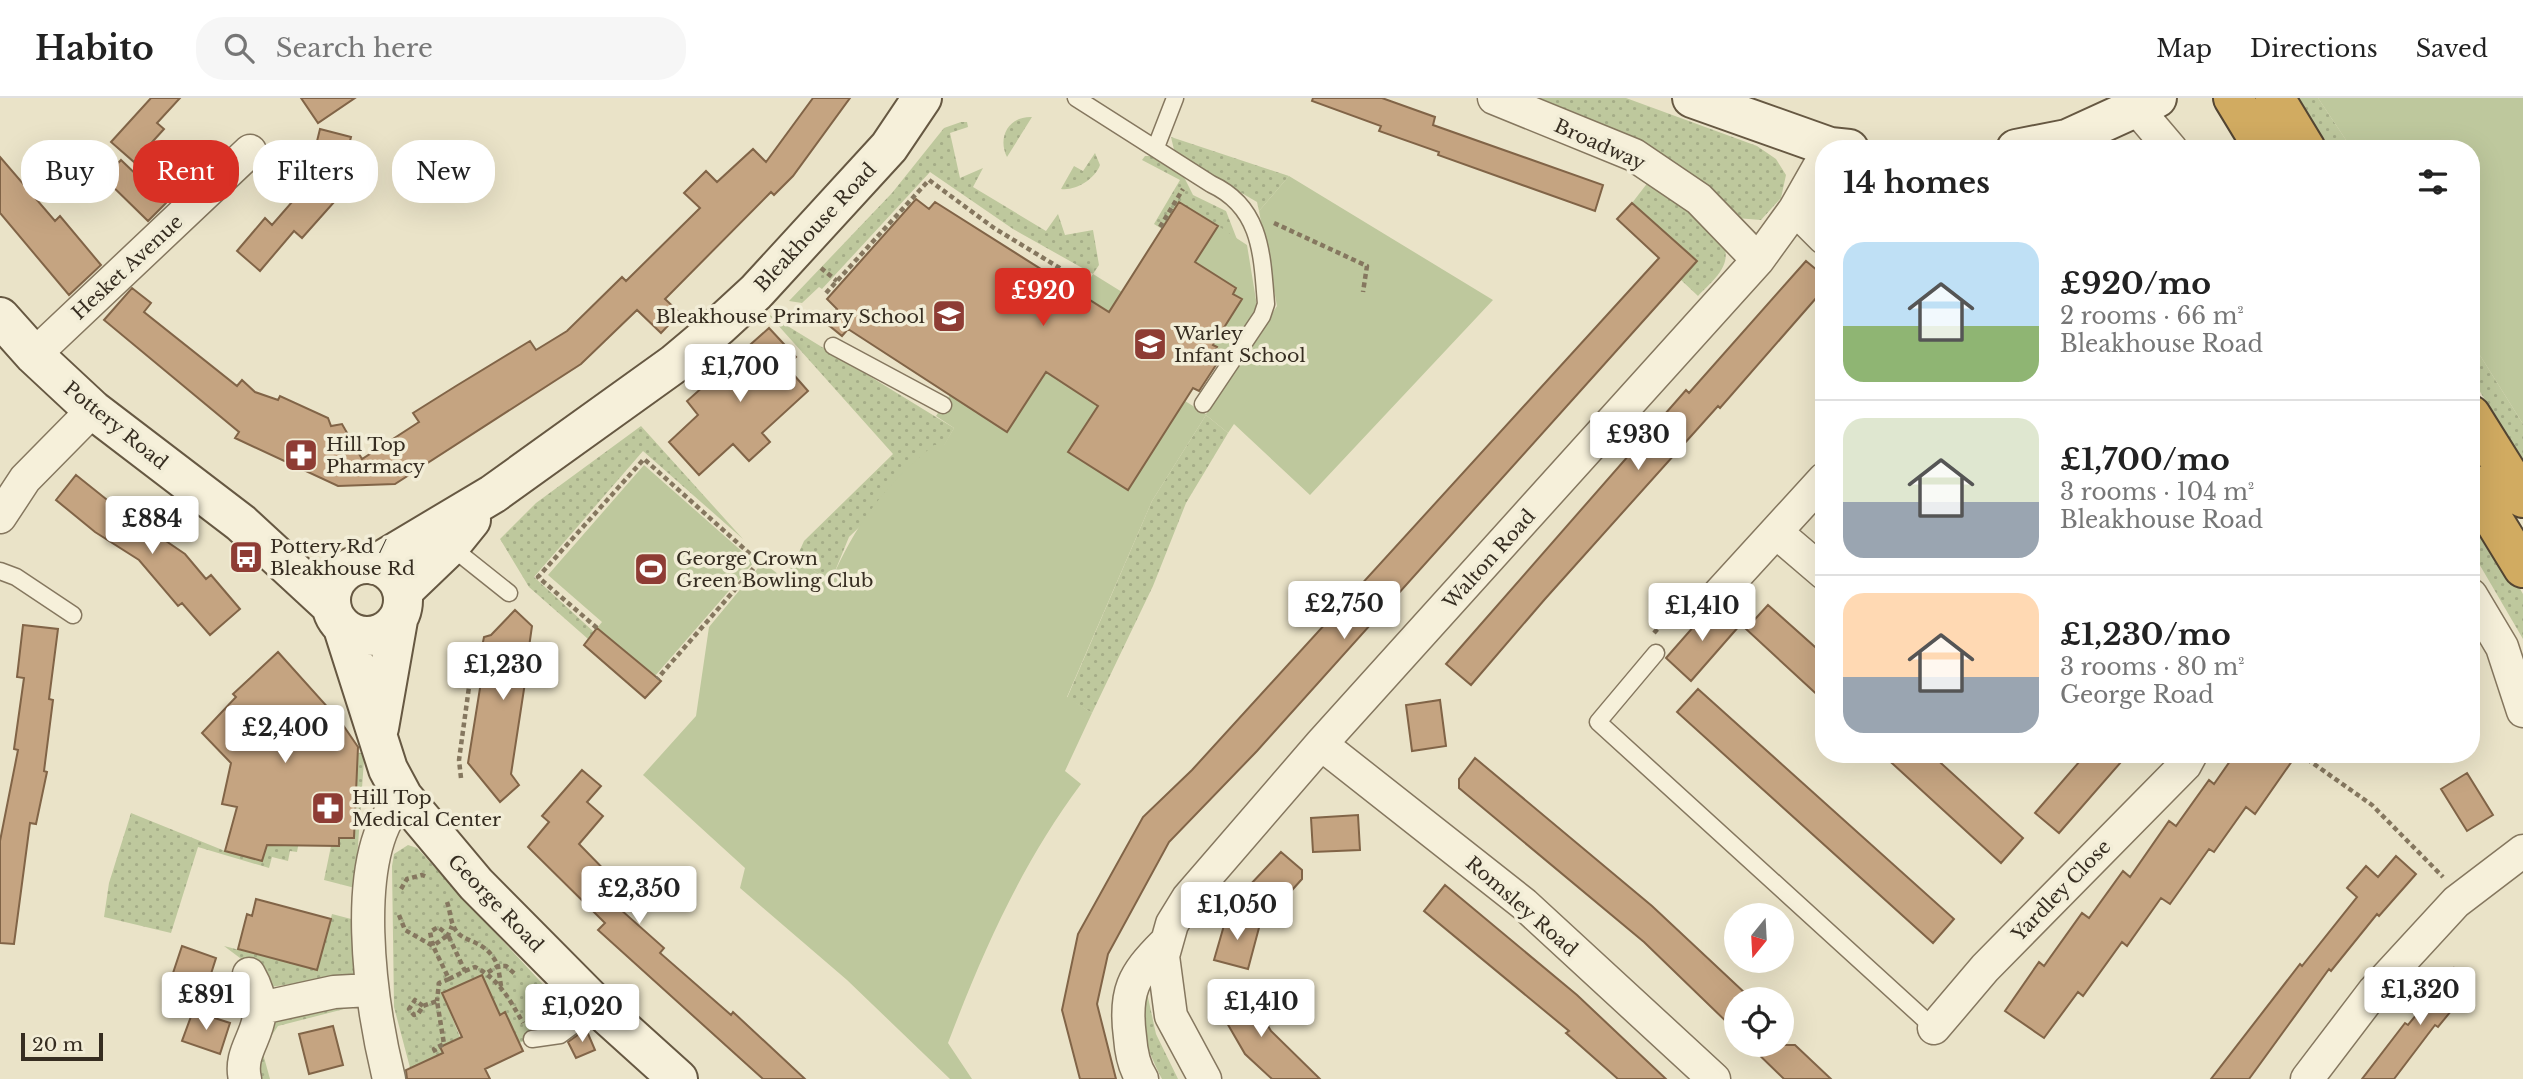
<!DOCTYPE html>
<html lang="en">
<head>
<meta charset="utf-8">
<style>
  :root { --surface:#fff; --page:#f6f6f6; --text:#222; --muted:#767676; --line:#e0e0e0; --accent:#d93025 }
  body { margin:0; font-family:"Libre Baskerville",serif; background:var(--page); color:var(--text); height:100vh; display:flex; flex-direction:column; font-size:26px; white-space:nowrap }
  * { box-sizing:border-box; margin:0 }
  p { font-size:23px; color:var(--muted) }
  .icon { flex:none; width:38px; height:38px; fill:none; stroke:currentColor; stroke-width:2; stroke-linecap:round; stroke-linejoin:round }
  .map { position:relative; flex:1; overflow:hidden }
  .side { position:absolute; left:1815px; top:42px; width:665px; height:623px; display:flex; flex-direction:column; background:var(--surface); border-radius:28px; box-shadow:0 7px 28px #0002 }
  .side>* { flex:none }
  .hud { position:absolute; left:21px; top:42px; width:665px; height:63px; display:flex; gap:14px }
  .needle { width:46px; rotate:198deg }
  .buttons { position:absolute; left:1724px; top:805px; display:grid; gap:14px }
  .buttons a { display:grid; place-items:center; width:70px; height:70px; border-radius:50%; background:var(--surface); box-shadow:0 7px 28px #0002; font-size:35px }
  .scale { position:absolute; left:21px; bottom:18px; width:82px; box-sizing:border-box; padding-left:7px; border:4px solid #362d21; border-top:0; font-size:19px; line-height:24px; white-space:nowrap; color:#362d21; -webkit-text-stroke:5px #f2edd7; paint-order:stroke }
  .price { position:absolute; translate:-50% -60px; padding:0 16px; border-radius:7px; background:#fff; color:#222; font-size:23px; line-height:46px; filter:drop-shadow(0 2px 4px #0008) }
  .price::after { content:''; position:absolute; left:50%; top:42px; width:21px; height:16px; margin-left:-10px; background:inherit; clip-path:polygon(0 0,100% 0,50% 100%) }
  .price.selected { background:var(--accent); color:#fff }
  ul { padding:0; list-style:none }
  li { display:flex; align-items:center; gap:21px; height:175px; padding:0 28px }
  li+li { border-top:2px solid var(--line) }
  li span { display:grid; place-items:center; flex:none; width:196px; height:140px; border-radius:21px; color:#555 }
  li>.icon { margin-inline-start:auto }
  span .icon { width:84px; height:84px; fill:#fffc; stroke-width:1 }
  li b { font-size:30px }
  h2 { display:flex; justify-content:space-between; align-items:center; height:84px; padding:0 28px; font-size:30px }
  .pill { padding:0 24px; border-radius:28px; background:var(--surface); box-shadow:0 7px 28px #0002; font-size:24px; line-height:63px }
  .pill.selected { background:var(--accent); color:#fff }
  header { display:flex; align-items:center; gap:42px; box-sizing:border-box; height:98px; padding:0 35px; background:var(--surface); border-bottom:2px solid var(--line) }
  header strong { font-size:33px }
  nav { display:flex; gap:38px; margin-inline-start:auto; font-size:24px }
  .search { width:490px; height:63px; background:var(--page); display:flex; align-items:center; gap:18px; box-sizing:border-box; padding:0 24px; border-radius:28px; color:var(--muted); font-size:26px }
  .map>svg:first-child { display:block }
</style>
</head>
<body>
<header>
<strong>Habito</strong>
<div class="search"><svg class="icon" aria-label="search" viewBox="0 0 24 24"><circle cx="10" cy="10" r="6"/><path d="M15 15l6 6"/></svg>Search here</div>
<nav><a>Map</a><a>Directions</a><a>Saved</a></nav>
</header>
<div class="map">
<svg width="2523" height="981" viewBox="0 0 2523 981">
  <defs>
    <pattern id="grass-dots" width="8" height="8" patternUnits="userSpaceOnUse" patternTransform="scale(1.75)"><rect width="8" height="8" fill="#bec89d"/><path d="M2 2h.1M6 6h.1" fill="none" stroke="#a4ac87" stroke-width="1.8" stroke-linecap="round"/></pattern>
  </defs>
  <rect width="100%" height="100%" fill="#eae3c8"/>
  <path fill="url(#grass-dots)" d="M 1530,0 L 1626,0 L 1757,48 L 1776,61 L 1786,77 L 1781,100 L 1761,122 L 1736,120 Z
    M 2294,0 L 2318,0 L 2352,51 L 2327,51 Z
    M 1032,19 L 1007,59 C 997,39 1009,18 1032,19 Z
    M 961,24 L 967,24 L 968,29 L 950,35 L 960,80 L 983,70 L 973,89 L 1046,133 L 1058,116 L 1065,137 L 1093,132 L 1099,167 L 1093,176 L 1013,131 L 930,74 L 822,191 L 819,189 L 802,205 L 789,203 L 892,95 L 944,30 Z
    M 1171,39 L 1289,78 L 1259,113 L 1257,104 L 1175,56 Z
    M 1095,55 L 1100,67 C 1095,81 1076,93 1061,91 L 1074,68 L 1083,73 Z
    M 1145,58 L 1154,58 L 1181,73 L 1193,97 L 1226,113 L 1238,144 L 1218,128 L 1162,131 L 1154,126 L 1180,82 L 1142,62 Z
    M 1649,83 L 1684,106 L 1724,148 C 1732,169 1711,184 1698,198 L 1680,181 L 1696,163 L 1632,105 Z
    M 768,216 L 954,330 L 944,348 L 849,439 L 831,483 L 796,461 L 804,443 L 893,356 Z
    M 2471,243 L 2523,326 L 2523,364 L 2471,279 Z
    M 1206,317 L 1228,335 L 1186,405 L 1153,488 L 1092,615 L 1067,600 L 1152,403 Z
    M 641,328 L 743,441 L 643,353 L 534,479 L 594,534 L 588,541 L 529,489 L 500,441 L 536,405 Z
    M 2471,408 L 2523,496 L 2523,541 L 2471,452 Z
    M 343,654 L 362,655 L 364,662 L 355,790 L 324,782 L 331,748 L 338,748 L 339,740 L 354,739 L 357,670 Z
    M 278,709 L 300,738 L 297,754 L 290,753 L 288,763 L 272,759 L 269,770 L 198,749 L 171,835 L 104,819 L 109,785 L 131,715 L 225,753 L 262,763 Z
    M 408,747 L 417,750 L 574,920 L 564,929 L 519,945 L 505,914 L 500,917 L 442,895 L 460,939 L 441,949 L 443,955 L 418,966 L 413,981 L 394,909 L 392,768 L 394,756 Z
    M 332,816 L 355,822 L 356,877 L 270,889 L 256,872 L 224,848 L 317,872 Z
    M 1144,881 L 1156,936 L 1178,981 L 1162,981 C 1142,941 1138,925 1144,881 Z
    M 344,905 L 352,909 L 278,928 L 262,952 L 270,981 L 260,981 L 259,954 L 275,921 L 294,913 Z"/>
  <path fill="#bec89d" d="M 2318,0 L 2523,0 L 2523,326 L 2471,243 L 2471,51 L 2352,51 Z
    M 1289,78 L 1493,202 L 1310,397 L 1234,326 L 1228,335 L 1206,317 L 1152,403 L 1067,599 L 1092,615 L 1065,673 L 1081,686 C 1022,765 983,853 948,945 L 972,981 L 950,981 L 847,882 L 740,790 L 745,770 L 643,677 L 696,618 L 709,529 L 763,464 L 784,481 L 796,461 L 831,483 C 855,426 886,386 934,347 L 944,347 L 954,330 L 936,318 L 950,297 L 1007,334 L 1070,236 L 1059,228 L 1093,176 L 1122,194 L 1098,308 L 1069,353 L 1185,303 L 1206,316 L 1277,208 L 1259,113 Z
    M 1218,128 L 1247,147 L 1258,214 L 1225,262 L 1213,255 L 1217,249 L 1207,243 L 1242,201 L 1233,196 L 1236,190 L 1195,164 Z
    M 644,367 L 754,464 L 655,578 L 597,530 L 602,524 L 548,477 Z"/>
  <path fill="#c5a481" stroke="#816447" stroke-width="2" d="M 151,0 L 180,0 L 157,25 L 164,31 L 134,64 L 111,44 Z
    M 301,0 L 355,0 L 318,25 Z
    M 813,0 L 850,0 L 793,78 L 774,97 L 771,94 L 665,201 L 680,215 L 661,235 L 637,212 L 581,266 L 395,386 L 338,388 L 235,340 L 239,334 L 104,222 L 132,190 L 151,205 L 144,214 L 237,288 L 242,282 L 255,294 L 278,302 L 280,298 L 328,320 L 331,328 L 342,326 L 362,361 L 419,324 L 413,315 L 456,288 L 530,243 L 536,252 L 567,233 L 622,179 L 626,183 L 700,110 L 684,95 L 706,73 L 717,84 L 753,51 L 766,64 Z
    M 1313,0 L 1382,0 L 1435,19 L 1433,27 L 1603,87 L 1595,113 L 1438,57 L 1439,54 L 1379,33 L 1381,28 L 1312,3 Z
    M 320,31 L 351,39 L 335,103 L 302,140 L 294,133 L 260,173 L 237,153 L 265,120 L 272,127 L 306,88 Z
    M 0,59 L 55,123 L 60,118 L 101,167 L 69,197 L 0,115 Z
    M 121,62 L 166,105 L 148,123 L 104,80 Z
    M 916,101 L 929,111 L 935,104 L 1109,214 L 1179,104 L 1218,128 L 1195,164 L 1236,190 L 1233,196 L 1242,201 L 1213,247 L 1217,249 L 1210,260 L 1218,264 L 1199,293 L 1193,290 L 1128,392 L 1068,354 L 1098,308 L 1046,274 L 1007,334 L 848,231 L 842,238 L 826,225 L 837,211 L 827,201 Z
    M 1632,105 L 1697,163 L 1257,653 L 1169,744 L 1108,856 L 1097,906 L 1116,981 L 1080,981 L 1062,912 L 1078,836 L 1143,719 L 1192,672 L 1659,160 L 1617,121 Z
    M 1806,163 L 1824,178 L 1824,191 L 1720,310 L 1718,308 L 1545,501 L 1471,587 L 1446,566 L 1686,292 L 1689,295 Z
    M 769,230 L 796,259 L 786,268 L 808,293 L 762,335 L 770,344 L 749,363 L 733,346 L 699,377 L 669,344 L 698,317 L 687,303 Z
    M 76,377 L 116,409 L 185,456 L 206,481 L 211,477 L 240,511 L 210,537 L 182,505 L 178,508 L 139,462 L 95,434 L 56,402 Z
    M 1768,507 L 1824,557 L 1824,603 L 1746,531 Z
    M 1709,511 L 1724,514 L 1740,527 L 1691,583 L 1666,560 Z
    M 515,512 L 532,528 L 529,549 L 546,553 L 542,581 L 526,578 L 511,676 L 519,687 L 500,704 L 468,665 L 485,559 L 481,554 L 484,539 L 491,537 Z
    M 23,527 L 58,531 L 49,601 L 53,602 L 44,673 L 47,674 L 36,726 L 30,725 L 14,846 L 0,845 L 0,743 L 18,652 L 14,651 L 24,580 L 17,579 Z
    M 597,530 L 661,583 L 645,600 L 584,547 Z
    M 278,554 L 341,624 L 358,649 L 354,740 L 339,740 L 339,748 L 267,747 L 262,763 L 225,753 L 237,709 L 222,706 L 231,665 L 202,635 L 236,599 L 233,596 Z
    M 1698,591 L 1954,821 L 1933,845 L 1677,614 Z
    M 1440,602 L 1446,648 L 1412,653 L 1406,607 Z
    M 1882,656 L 1931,656 L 2023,740 L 2001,765 Z
    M 2086,656 L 2128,656 L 2059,735 L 2035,715 Z
    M 2235,656 L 2297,656 L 2255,716 L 2246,709 L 2214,754 L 2209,751 L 2170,806 L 2161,800 L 2127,848 L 2122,844 L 2083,898 L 2078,894 L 2044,940 L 2005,913 L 2039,864 L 2044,868 L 2082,815 L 2089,820 L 2123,773 L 2130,779 L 2169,723 L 2176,728 L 2209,682 L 2214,686 Z
    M 1475,660 L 1652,808 L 1746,896 L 1736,901 L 1736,933 L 1644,844 L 1459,690 L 1459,681 Z
    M 582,672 L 601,688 L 587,704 L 603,718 L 579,746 L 623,791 L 611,803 L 664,850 L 660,855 L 731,917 L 733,914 L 805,981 L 763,981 L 598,832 L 605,825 L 528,749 L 549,724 L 542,718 Z
    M 2467,675 L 2493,717 L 2467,733 L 2441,691 Z
    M 1358,717 L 1360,752 L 1313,754 L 1311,720 Z
    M 1281,754 L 1302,772 L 1302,781 L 1275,811 L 1249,788 Z
    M 2396,758 L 2416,776 L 2379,818 L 2377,816 L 2331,873 L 2329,871 L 2249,981 L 2211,981 L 2300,866 L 2302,868 L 2357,799 L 2347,790 L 2366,768 L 2378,779 Z
    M 1445,787 L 1577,897 L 1666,981 L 1618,981 L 1566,935 L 1569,933 L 1424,813 Z
    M 256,801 L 331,821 L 317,872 L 238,851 L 247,816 L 252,818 Z
    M 1227,817 L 1260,826 L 1248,871 L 1214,862 Z
    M 182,848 L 216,860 L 203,901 L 168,890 Z
    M 2454,870 L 2473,886 L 2438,929 L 2435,927 L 2394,981 L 2362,981 L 2405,925 L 2408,927 Z
    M 482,877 L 500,917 L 505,914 L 523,953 L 485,971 L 490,981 L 407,981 L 406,972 L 443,955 L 440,949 L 462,939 L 442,895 Z
    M 1245,889 L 1271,933 L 1320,981 L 1272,981 L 1245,956 L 1216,906 Z
    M 193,913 L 230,925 L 220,956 L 182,943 Z
    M 333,928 L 343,967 L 309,976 L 299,936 Z
    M 586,931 L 595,952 L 576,960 L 568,944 Z
    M 1749,947 L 1795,947 L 1831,981 L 1784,981 Z"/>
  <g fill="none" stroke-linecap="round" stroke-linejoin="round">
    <g stroke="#85775f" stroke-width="19">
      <path id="lane" d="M 1076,0 L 1211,86 C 1261,109 1262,155 1266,206 L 1262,218 L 1203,306
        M 1156,49 L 1175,0
        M 833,248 L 943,307
        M 450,448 L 509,495
        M 0,473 L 16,479 L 73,517
        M 1656,555 L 1598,624 L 1934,930
        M 532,941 L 560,937 L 598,909"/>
    </g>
    <g stroke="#85775f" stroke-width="35">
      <path id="street" d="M 1494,0 L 1634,57 L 1699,101 L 1758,162
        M 2132,0 L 2137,11 L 2171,51
        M 1795,111 L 1824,140
        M 34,257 L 250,53
        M 0,419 L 25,381 L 93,312
        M 1776,434 L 1824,475
        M 1719,496 L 1824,381
        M 2471,497 L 2502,549 L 2523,613
        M 1321,646 L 1524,806 L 1714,981
        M 261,910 L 334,894 L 370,892
        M 1934,930 L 1985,870 L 2185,667 L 2191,656
        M 245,981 C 236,944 279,928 249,876
        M 389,981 C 372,911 346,755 403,699
        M 1142,981 C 1134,969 1131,953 1130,939 C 1124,894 1133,877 1164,846
        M 1205,981 L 1171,918 L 1163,858 L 1172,826 L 1188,800 L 1321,646 L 1758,162 L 1795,111 L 1824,60
        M 2307,981 L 2374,893 L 2456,804 L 2523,753"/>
    </g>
    <g stroke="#665842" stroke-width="42">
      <path id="secondary" d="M 1692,0 L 1830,49 L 1849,51
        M 2016,51 L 2067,41 L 2157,0
        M 0,219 L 34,257 L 93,312 L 241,425 L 331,508
        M331 502a36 36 0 1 1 72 0a36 36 0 1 1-72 0Z
        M 374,467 L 493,396 L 674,266 L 718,229 L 756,194 L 889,49 L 922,0
        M 402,494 L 450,448 L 471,422
        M 343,530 L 388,671 L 403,699 L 476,786 L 598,909 L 678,981
        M 379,630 L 398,522"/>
    </g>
    <g stroke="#534532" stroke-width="42">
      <path id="highway" d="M 2233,0 L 2264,51
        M 2275,0 L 2306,51
        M 2471,317 L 2523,400
        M 2471,385 L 2523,470"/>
    </g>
    <path stroke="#85775f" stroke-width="4.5" stroke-dasharray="5 3.5" stroke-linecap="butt" d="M 1274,125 L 1367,168 L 1363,194
      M 1160,129 L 1183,91
      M 821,170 L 837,183
      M 826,195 L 929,82 L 994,130 L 1086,186
      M 597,530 L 538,479 L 644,361 L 759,464 L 657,581
      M 1654,535 L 1690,494
      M 2300,656 L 2372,707 L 2443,779
      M 461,680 L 459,662 L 469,589 L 463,580
      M 401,791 L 407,781 L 422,777 L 427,779
      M 447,804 C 450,812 450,820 453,827 C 461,848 484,837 498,868 L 487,875
      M 399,817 L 405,832 L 433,848 L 449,881 L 439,885 L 437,903
      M 465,873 L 475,869 C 499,881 510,902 523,925
      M 449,881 L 465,873 L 448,837 L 433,848 L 430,834 L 438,829 L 448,837 L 452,828
      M 501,888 L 498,868 L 506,868 L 515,876
      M 531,891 L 541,913 L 550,905
      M 423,908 L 415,902 L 409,911 L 414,917 L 418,916 L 423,908 L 437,903 L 444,946 L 434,951 L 437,957"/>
    <use href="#lane" stroke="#f6f0da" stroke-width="16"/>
    <use href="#street" stroke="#f6f0da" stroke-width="32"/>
    <use href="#secondary" stroke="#f6f0da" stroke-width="38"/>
    <use href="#highway" stroke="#d1ab61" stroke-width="38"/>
  </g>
  <defs>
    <g id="school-square" transform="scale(1.75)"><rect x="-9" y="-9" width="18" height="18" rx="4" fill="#8e3c34" stroke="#f2edd7"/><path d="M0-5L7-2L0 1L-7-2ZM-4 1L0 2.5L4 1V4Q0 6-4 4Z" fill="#fff"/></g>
    <g id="pharmacy-square" transform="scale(1.75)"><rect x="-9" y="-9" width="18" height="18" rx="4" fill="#8e3c34" stroke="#f2edd7"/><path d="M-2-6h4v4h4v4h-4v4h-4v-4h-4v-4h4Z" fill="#fff"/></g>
    <g id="bus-square" transform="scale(1.75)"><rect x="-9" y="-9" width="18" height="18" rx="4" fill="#8e3c34" stroke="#f2edd7"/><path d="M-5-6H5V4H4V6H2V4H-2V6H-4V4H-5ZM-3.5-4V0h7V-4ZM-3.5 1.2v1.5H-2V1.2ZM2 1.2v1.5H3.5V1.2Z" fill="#fff"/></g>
    <g id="stadium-square" transform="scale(1.75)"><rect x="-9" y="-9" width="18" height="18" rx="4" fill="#8e3c34" stroke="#f2edd7"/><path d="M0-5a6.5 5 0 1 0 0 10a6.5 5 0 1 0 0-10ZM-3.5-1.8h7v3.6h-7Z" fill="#fff"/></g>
  </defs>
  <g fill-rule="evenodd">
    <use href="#school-square" x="949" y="218"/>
    <use href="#school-square" x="1150" y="246"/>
    <use href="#pharmacy-square" x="301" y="357"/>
    <use href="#bus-square" x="246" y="459"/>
    <use href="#stadium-square" x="651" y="471"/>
    <use href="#pharmacy-square" x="328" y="710"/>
  </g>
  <g text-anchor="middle" stroke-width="7" stroke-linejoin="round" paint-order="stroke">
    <g font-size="19" fill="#362d21" stroke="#f2edd7">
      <text transform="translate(1600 46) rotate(24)" y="7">Broadway</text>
      <text transform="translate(815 129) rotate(-47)" y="7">Bleakhouse Road</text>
      <text transform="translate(127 169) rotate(-43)" y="7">Hesket Avenue</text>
      <text transform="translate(116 327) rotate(39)" y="7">Pottery Road</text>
      <text transform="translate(1489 461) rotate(-48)" y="7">Walton Road</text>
      <text transform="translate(2061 792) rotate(-46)" y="7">Yardley Close</text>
      <text transform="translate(496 805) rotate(46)" y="7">George Road</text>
      <text transform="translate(1522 808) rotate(41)" y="7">Romsley Road</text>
    </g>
    <g font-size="19" fill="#362d21" stroke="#f2edd7" text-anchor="start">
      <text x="925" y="225" text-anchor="end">Bleakhouse Primary School</text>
      <text x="1174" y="242">Warley<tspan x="1174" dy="22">Infant School</tspan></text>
      <text x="326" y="353">Hill Top<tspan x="326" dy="22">Pharmacy</tspan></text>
      <text x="270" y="455">Pottery Rd /<tspan x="270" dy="22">Bleakhouse Rd</tspan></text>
      <text x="676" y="467">George Crown<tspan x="676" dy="22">Green Bowling Club</tspan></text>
      <text x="352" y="706">Hill Top<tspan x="352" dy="22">Medical Center</tspan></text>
    </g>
  </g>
</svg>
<div class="buttons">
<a><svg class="needle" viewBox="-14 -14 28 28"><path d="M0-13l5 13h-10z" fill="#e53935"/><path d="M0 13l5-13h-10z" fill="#767676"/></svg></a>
<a><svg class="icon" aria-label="locate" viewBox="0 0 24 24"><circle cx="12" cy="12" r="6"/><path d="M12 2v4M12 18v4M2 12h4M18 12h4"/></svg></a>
</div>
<div class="scale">20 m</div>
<b class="price selected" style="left:1043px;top:230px">£920</b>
<b class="price" style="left:740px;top:306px">£1,700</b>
<b class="price" style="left:1638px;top:374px">£930</b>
<b class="price" style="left:152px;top:458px">£884</b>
<b class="price" style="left:1344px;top:543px">£2,750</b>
<b class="price" style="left:1702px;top:545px">£1,410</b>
<b class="price" style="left:503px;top:604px">£1,230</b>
<b class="price" style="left:285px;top:667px">£2,400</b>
<b class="price" style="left:639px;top:828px">£2,350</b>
<b class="price" style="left:1237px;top:844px">£1,050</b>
<b class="price" style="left:2420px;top:929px">£1,320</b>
<b class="price" style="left:206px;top:934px">£891</b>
<b class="price" style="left:1261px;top:941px">£1,410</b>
<b class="price" style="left:582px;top:946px">£1,020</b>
<div class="hud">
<a class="pill">Buy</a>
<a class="pill selected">Rent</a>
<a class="pill">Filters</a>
<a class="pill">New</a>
</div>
<section class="side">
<h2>14 homes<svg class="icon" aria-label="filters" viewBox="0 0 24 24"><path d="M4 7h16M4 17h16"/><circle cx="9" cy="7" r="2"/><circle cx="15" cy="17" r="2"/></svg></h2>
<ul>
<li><span style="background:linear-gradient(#bfe0f5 60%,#8fb573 0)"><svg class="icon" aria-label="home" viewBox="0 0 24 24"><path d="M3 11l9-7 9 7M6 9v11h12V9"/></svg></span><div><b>£920/mo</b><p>2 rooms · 66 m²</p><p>Bleakhouse Road</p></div></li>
<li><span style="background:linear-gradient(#dfe7d0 60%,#9aa5b1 0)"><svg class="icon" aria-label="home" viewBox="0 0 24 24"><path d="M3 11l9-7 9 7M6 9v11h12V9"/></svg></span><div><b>£1,700/mo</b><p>3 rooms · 104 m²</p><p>Bleakhouse Road</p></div></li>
<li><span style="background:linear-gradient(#ffd9b3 60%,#9aa5b1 0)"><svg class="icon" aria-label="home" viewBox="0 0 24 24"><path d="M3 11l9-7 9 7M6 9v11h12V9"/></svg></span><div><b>£1,230/mo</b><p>3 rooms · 80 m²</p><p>George Road</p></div></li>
</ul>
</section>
</div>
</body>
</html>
